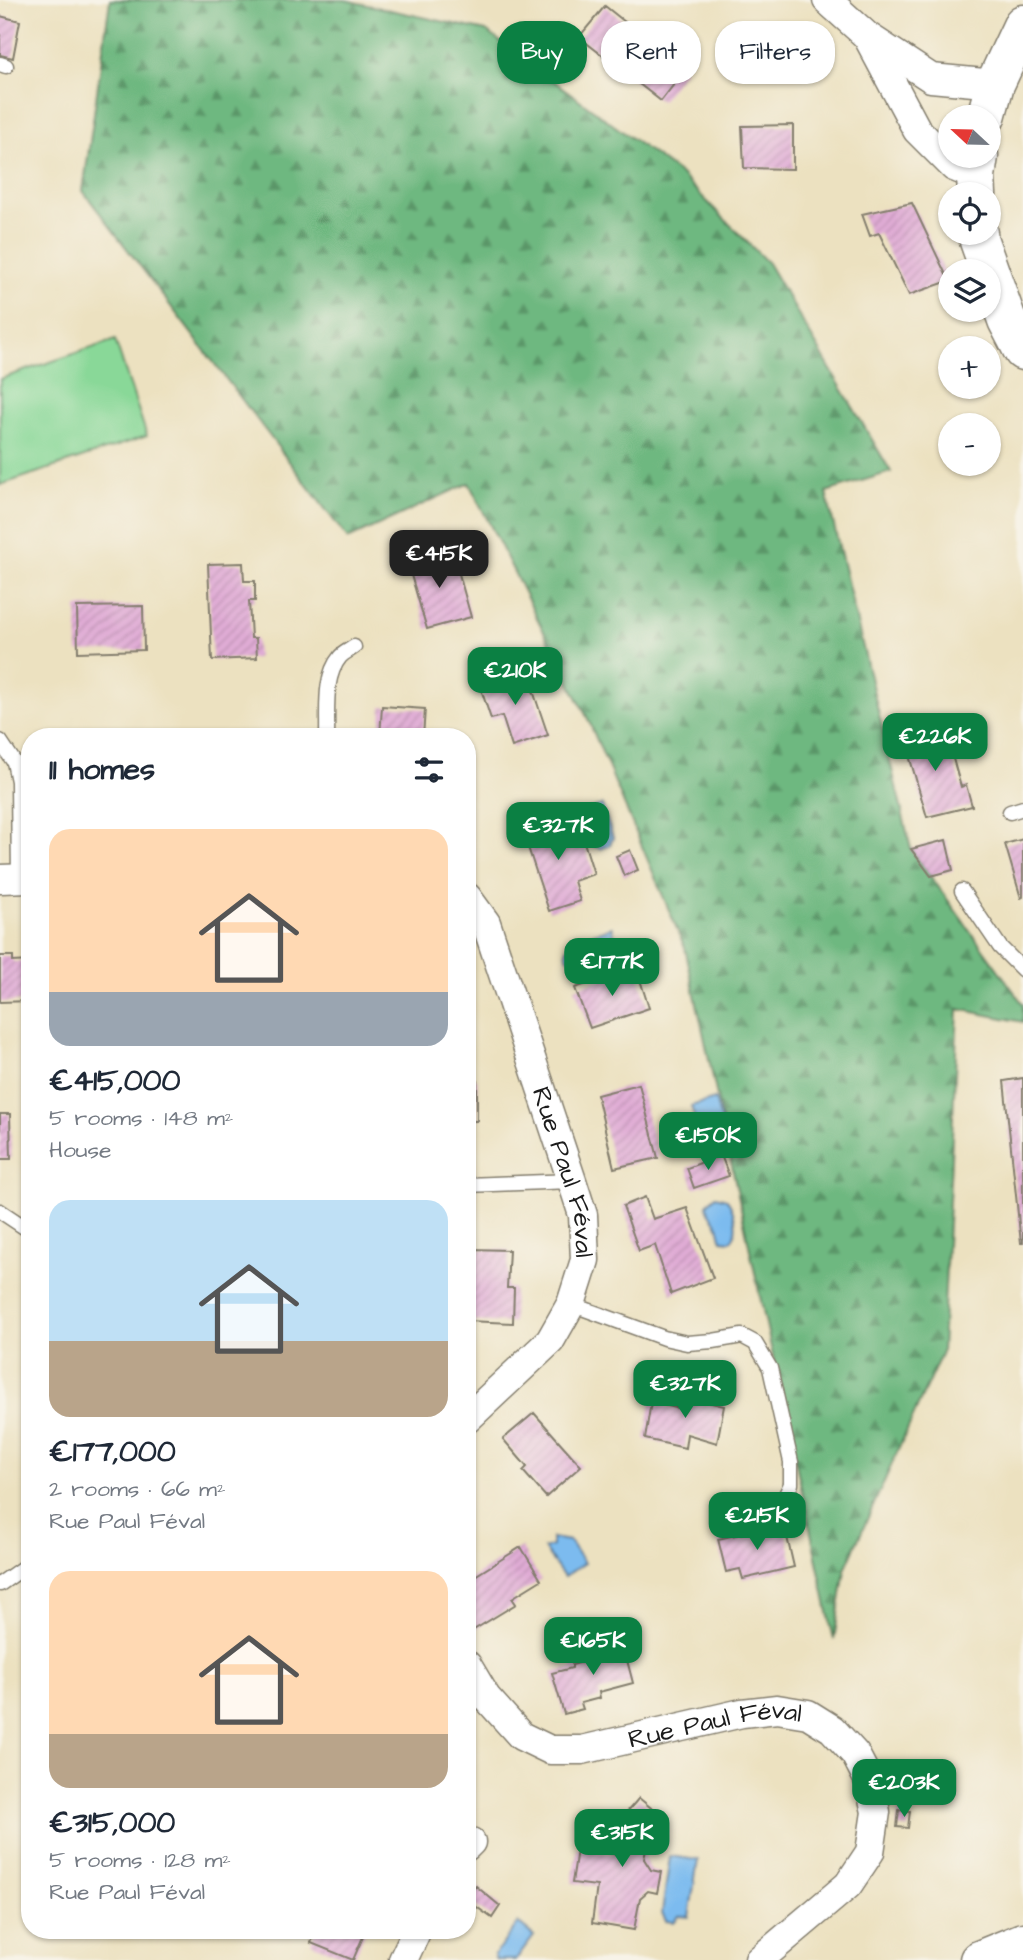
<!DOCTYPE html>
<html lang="en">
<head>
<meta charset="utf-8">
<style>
  :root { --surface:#fff; --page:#f2f2f3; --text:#1f2937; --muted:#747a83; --accent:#0b8043 }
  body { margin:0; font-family:"Architects Daughter",sans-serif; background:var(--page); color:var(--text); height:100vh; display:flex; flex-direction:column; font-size:26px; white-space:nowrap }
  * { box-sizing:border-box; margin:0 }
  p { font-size:23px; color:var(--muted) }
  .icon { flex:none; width:38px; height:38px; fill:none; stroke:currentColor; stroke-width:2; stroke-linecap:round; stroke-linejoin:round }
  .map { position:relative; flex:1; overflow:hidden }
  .panel { position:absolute; left:21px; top:728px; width:455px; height:1211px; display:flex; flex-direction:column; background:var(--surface); border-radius:28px; box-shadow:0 2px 5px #0004 }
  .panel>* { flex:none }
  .top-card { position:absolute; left:497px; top:21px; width:420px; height:63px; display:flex; gap:14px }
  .needle { width:46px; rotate:292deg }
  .controls { position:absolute; left:938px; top:105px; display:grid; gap:14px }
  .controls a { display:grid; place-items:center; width:63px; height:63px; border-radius:50%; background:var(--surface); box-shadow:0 2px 5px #0004; font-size:35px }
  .price { position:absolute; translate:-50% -60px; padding:0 16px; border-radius:14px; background:var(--accent); color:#fff; font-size:23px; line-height:46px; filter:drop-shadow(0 2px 4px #0008) }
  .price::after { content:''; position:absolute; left:50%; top:42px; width:21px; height:16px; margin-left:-10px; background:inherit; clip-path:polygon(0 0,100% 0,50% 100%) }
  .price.active { background:#222; color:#fff }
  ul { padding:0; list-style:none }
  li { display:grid; align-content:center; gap:14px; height:371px; padding:0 28px }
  li span { display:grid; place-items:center; height:217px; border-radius:21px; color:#555 }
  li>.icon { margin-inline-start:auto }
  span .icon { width:126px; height:126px; fill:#fffc; stroke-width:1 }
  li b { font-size:30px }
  h2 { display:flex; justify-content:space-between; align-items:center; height:84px; padding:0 28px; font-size:30px }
  .chip { padding:0 24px; border-radius:28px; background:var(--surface); box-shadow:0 2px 5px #0004; font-size:24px; line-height:63px }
  .chip.active { background:var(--accent); color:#fff }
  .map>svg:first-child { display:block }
</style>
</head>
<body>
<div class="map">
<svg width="1023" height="1960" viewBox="0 0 1023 1960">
  <defs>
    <pattern id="forest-firs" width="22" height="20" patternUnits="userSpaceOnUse" patternTransform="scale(1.75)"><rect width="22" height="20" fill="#6eb880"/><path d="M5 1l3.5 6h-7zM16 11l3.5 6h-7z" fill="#5a9568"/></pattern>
    <pattern id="building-hatch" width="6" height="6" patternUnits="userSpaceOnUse" patternTransform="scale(1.75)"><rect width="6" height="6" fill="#e0acd5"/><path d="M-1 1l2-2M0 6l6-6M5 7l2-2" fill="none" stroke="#c093b6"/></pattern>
  </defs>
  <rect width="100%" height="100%" fill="#f7f3e8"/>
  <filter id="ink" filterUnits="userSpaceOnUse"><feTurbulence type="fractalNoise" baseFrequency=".0143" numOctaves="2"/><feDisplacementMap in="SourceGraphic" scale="14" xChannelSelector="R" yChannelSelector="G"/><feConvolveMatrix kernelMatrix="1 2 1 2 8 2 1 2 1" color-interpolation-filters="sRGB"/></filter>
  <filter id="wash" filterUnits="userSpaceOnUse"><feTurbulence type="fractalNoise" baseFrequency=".00686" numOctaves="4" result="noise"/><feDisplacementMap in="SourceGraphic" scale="28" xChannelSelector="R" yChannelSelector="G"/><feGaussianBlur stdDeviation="1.57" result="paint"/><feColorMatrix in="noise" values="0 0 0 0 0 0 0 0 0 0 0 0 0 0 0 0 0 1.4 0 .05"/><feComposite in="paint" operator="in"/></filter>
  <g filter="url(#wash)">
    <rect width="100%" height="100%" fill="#ece1c0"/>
    <path fill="#89d898" stroke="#527a5a" stroke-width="2" d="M 115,340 L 147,436 L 0,485 L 0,379 Z"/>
    <path fill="url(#forest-firs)" stroke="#456a4e" stroke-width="2" d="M 110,0 L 345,0 L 486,31 L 680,174 L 768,263 L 891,472 L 826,492 L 911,849 L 1023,1004 L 1023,1022 L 958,1009 L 942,1352 L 845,1569 L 834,1640 L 685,948 L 588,719 L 469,483 L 348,539 L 83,191 Z"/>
    <path fill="#7bbbef" stroke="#4c6c86" stroke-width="2" d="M 602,805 L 613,838 L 609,846 L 600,849 L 592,845 L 582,811 Z
      M 612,927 L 619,949 L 576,963 L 575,961 L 568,958 L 566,951 L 570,944 L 569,942 Z
      M 715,1099 L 724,1133 L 717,1148 L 711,1147 L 709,1149 L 703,1149 L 696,1140 L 698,1129 L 691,1106 Z
      M 716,1196 L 727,1199 C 734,1211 740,1229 731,1241 L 722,1240 C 719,1234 720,1229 717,1224 C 713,1215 707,1214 707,1204 Z
      M 552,1538 L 569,1541 L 584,1563 L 564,1577 L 544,1549 L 552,1546 Z
      M 670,1856 L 698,1860 L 689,1917 L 679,1916 L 674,1922 L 666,1921 L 662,1913 Z
      M 518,1923 L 534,1936 L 516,1960 L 496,1960 L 494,1956 Z"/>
    <g id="blocks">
      <path fill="url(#building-hatch)" d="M 605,6 L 685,70 L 661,101 L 579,37 Z
        M 0,16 L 20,21 L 13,58 L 0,55 Z
        M 793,125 L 793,169 L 744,168 L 742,126 Z
        M 912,203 L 949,281 L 909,295 L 879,233 L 870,236 L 862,214 Z
        M 437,547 L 443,566 L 456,563 L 471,617 L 427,629 L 411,575 L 417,574 L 412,554 Z
        M 243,563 L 244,581 L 255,581 L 255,601 L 249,601 L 251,638 L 256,638 L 257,658 L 212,660 L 208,564 Z
        M 143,606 L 144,650 L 78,652 L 77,607 Z
        M 526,670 L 548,735 L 512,747 L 502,716 L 491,719 L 479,683 Z
        M 382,706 L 425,709 L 423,737 L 380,737 Z
        M 925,722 L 932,745 L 948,741 L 961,787 L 966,785 L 972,806 L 927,817 L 908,752 L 910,752 L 903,728 Z
        M 565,818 L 573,843 L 583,839 L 594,874 L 574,881 L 580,901 L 549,911 L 523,832 Z
        M 1023,839 L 1023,897 L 1021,898 L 1005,844 Z
        M 946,840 L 953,870 L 931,876 L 911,849 Z
        M 630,850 L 638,870 L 624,876 L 616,856 Z
        M 0,956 L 13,956 L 13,962 L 30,961 L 30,1001 L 0,1002 Z
        M 636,967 L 649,1008 L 590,1028 L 575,988 Z
        M 1023,1078 L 1023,1243 L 1021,1243 L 1004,1081 Z
        M 467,1079 L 477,1079 L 477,1121 L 467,1121 Z
        M 639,1084 L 658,1158 L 614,1168 L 597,1095 Z
        M 0,1114 L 10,1114 L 11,1159 L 0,1159 Z
        M 721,1155 L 729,1176 L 694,1188 L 687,1168 Z
        M 645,1197 L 653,1219 L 687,1208 L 713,1278 L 671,1294 L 655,1245 L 639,1251 L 623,1206 Z
        M 470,1249 L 509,1250 L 507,1288 L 514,1288 L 513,1323 L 467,1321 Z
        M 681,1384 L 700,1390 L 699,1400 L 724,1406 L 717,1443 L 687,1434 L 685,1448 L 645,1439 L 651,1402 L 676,1408 Z
        M 534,1413 L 581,1466 L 546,1497 L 523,1471 L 527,1467 L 503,1439 Z
        M 784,1524 L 794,1567 L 743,1579 L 740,1569 L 726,1572 L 718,1539 Z
        M 521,1547 L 541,1580 L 512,1598 L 516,1604 L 467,1634 L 467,1581 Z
        M 622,1641 L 633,1683 L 599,1692 L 600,1698 L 581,1703 L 583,1709 L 564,1714 L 552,1673 L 572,1668 L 572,1665 L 587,1661 L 585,1651 Z
        M 639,1798 L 667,1821 L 647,1845 L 644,1859 L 651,1870 L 661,1872 L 657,1893 L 648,1891 L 640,1898 L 634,1930 L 592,1923 L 597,1886 L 572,1883 L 577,1849 L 614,1854 L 616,1842 L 611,1841 L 613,1828 Z
        M 899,1810 L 910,1811 L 908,1828 L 897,1827 Z
        M 476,1886 L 500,1906 L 492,1918 L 467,1900 L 467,1896 Z
        M 316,1930 L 366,1930 L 353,1960 L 311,1943 Z"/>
    </g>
  </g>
  <g filter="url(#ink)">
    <use href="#blocks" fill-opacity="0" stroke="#847e6e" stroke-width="2"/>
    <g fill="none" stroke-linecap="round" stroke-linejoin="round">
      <g stroke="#847e6e" stroke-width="17">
        <path id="lane" d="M 0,64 L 6,66
          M 327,737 C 328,712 323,677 340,657 C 343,653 350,650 354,647
          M 0,741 L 14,762 L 18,781 L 19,879
          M 1010,812 L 1023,808
          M 962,891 L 1000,947 L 1023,970
          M 467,1185 L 572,1181
          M 0,1211 L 30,1231
          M 571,1304 L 664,1338 L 687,1343 L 713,1341 L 742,1336 L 755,1343 L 770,1368 L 791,1462 L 791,1484 L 785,1497 L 772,1510
          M 0,1584 L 30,1563"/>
      </g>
      <g stroke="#847e6e" stroke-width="31">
        <g id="street">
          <path d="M 827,0 L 867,36 L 931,78 L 995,84"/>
          <path d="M 868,38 L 917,130 L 954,167 L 976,176"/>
          <path d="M 0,879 L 30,878"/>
          <path id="s1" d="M 467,897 L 486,923 L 572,1181 L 583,1215 L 585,1260 L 571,1304 L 550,1341 L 467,1419"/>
          <path id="s2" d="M 467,1665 L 486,1697 L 521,1736 L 550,1750 L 582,1750 L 742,1713 L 777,1709 L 808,1714 L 832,1729 L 855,1754 L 869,1781 L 876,1812 L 870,1852 L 848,1885 L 759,1960"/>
          <path d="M 467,1846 L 471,1842"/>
          <path d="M 403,1960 L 417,1930"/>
        </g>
      </g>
      <g stroke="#847e6e" stroke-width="41">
        <path id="secondary" d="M 986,117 L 995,84 L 1023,24
          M 977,194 L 976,176 L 979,156
          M 978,233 L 979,241 L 1007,320 L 1023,351
          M 979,1960 L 1023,1942"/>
      </g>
      <use href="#lane" stroke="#fff" stroke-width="14"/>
      <use href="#street" stroke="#fff" stroke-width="28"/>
      <use href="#secondary" stroke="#fff" stroke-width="38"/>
    </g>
  </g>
  <g text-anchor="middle" stroke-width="5" stroke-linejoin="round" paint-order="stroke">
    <g font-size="26" fill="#1c1c1c" stroke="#f7f3e8">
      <text dy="9" stroke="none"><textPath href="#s1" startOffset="294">Rue Paul Féval</textPath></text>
      <text dy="9" stroke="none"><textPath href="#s2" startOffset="290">Rue Paul Féval</textPath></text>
    </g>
  </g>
</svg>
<div class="controls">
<a><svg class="needle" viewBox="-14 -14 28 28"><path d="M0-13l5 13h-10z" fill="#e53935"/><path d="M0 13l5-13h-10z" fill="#747a83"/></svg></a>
<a><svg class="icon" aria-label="locate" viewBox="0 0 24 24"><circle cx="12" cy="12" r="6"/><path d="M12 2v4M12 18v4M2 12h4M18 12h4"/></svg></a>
<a><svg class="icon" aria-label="layers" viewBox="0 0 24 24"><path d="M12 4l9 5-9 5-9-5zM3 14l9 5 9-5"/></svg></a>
<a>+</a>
<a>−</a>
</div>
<b class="price active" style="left:439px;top:590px">€415K</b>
<b class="price" style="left:515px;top:707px">€210K</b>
<b class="price" style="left:935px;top:773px">€226K</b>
<b class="price" style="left:558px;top:862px">€327K</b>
<b class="price" style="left:612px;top:998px">€177K</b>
<b class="price" style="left:708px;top:1172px">€150K</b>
<b class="price" style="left:685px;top:1420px">€327K</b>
<b class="price" style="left:757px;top:1552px">€215K</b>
<b class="price" style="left:593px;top:1677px">€165K</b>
<b class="price" style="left:904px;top:1819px">€203K</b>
<b class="price" style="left:622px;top:1869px">€315K</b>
<div class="top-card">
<a class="chip active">Buy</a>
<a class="chip">Rent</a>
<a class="chip">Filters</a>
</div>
<section class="panel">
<h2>11 homes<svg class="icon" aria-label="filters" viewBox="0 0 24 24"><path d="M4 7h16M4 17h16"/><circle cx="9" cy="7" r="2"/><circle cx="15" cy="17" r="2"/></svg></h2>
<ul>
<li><span style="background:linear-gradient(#ffd9b3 75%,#9aa5b1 0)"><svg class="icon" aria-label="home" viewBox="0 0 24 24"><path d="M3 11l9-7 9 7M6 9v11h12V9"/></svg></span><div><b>€415,000</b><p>5 rooms · 148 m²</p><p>House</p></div></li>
<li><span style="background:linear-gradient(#bfe0f5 65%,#b9a48a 0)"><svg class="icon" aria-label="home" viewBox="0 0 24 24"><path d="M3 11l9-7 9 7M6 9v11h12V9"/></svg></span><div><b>€177,000</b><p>2 rooms · 66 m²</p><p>Rue Paul Féval</p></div></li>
<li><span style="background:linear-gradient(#ffd9b3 75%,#b9a48a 0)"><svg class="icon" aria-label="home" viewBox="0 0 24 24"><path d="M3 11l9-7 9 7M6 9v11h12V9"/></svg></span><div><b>€315,000</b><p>5 rooms · 128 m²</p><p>Rue Paul Féval</p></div></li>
</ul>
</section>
</div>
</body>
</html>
